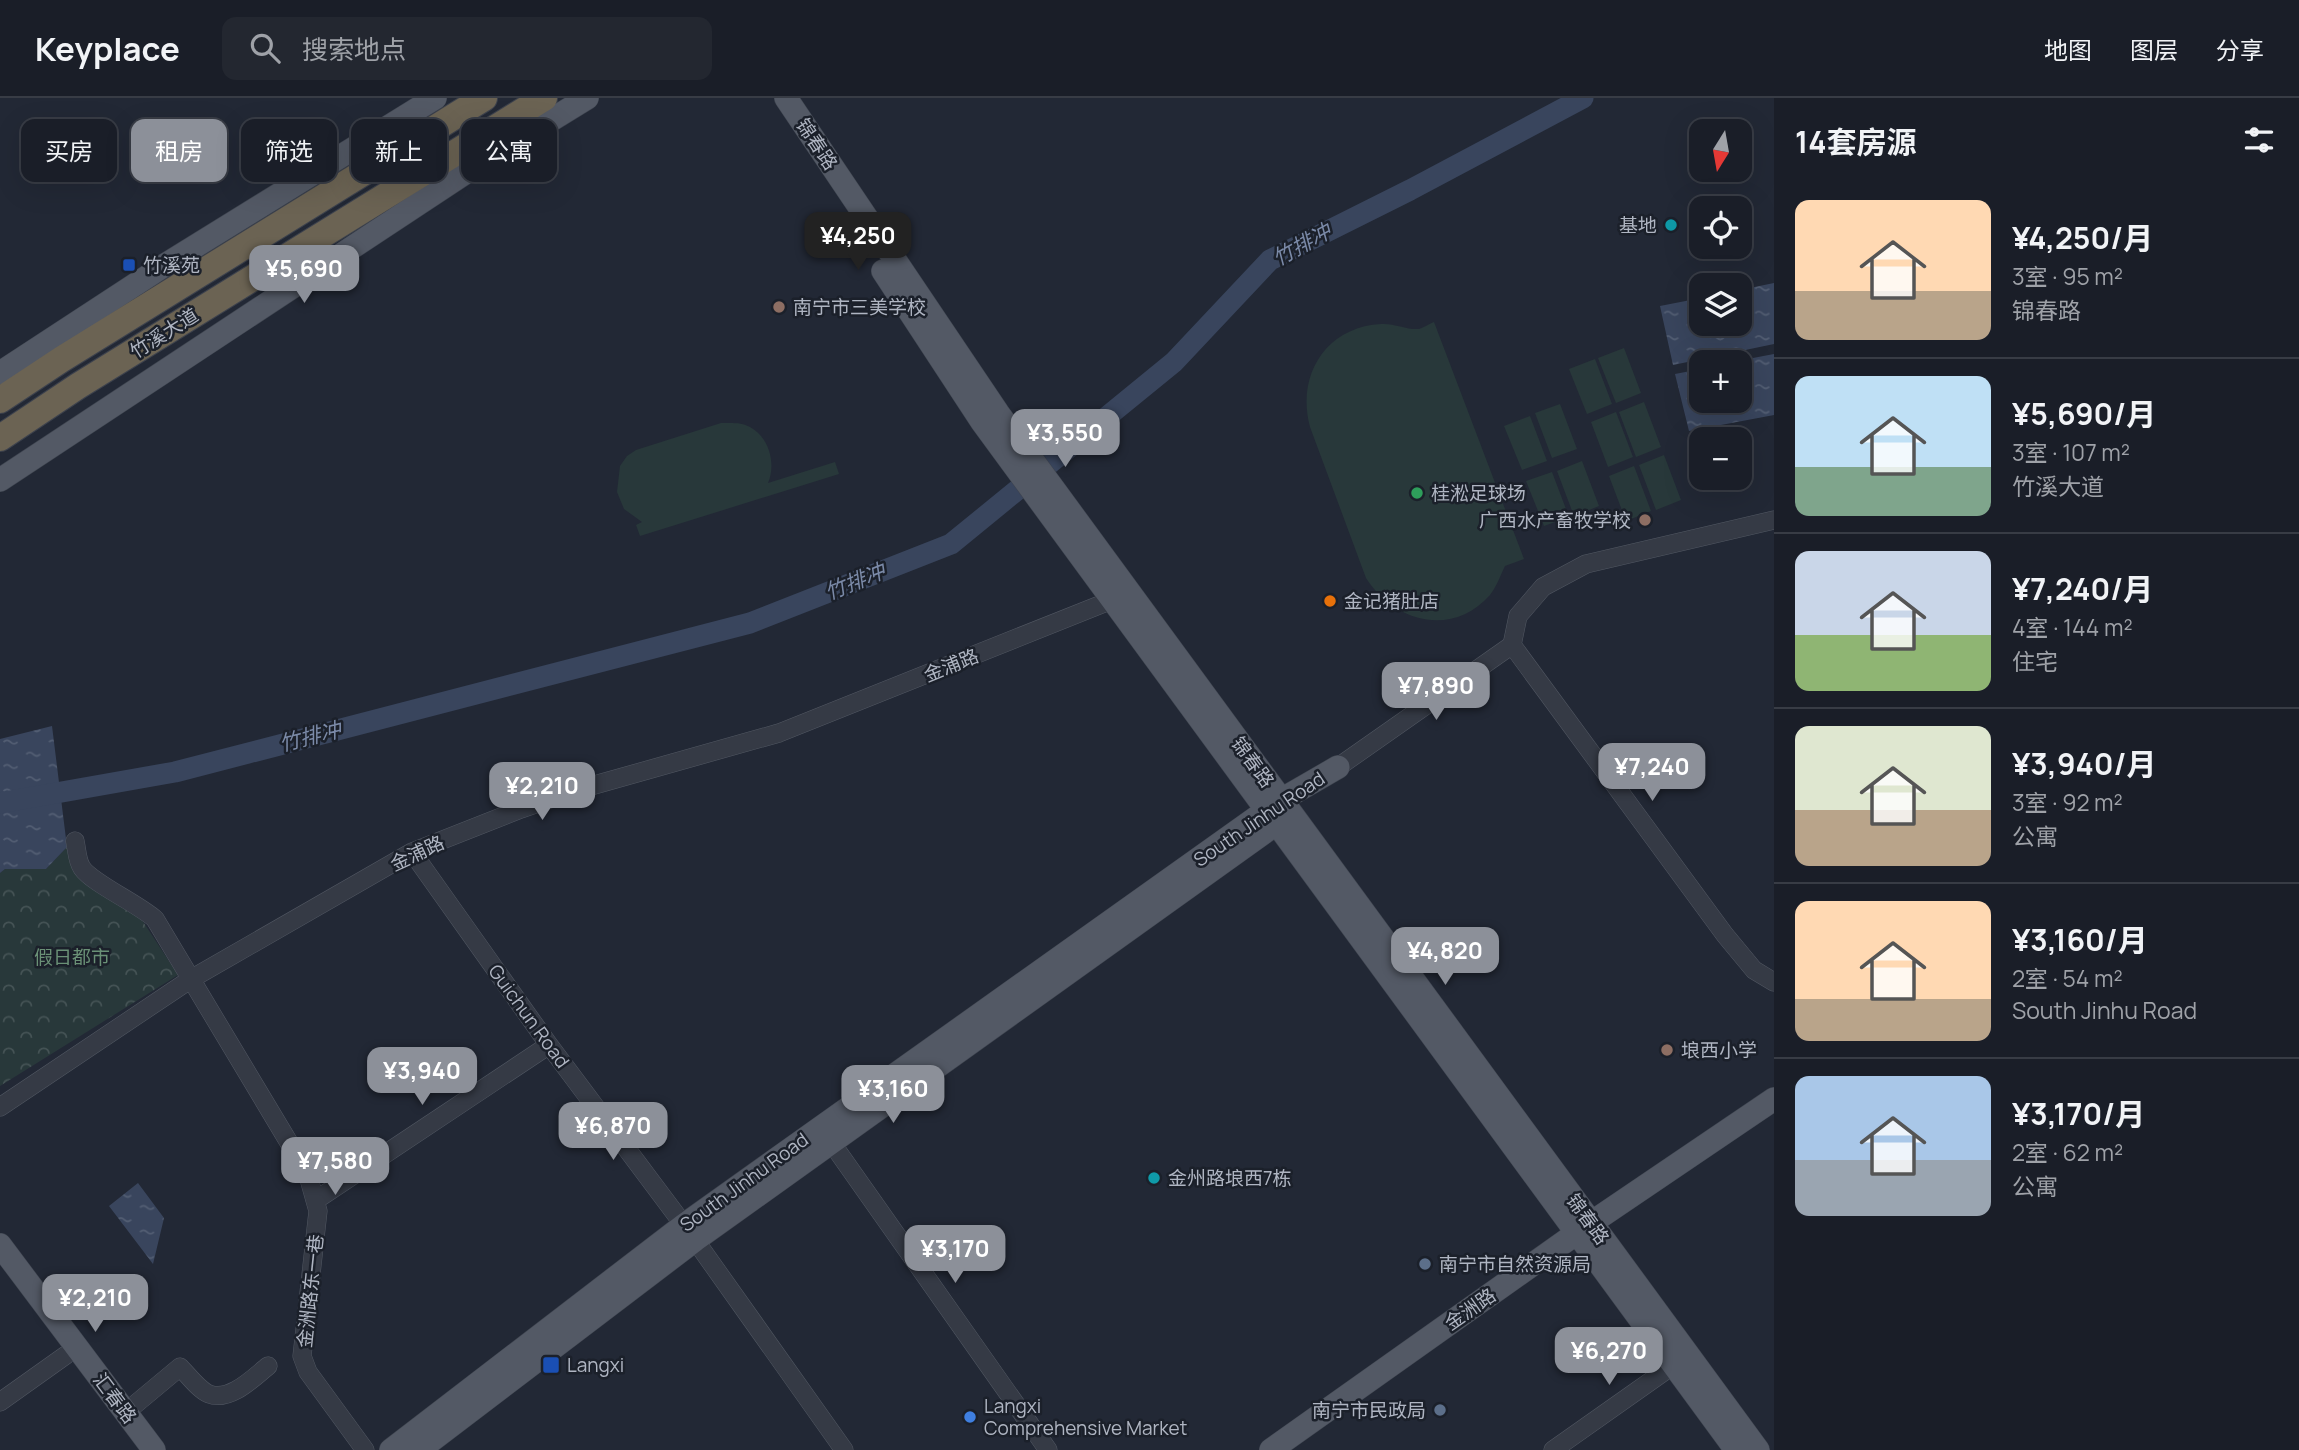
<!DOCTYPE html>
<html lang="zh">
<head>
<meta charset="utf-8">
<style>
  :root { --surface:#1a1e28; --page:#232730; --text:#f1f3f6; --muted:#9fa2a8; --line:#383c45; --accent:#8c9099 }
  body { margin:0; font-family:Manrope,"Noto Sans SC",sans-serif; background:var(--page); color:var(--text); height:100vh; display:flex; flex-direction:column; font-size:26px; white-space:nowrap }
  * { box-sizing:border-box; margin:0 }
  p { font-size:23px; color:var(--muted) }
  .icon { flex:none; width:38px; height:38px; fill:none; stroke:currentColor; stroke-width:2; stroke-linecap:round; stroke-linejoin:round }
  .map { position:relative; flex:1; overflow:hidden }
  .side { display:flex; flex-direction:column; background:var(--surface); width:525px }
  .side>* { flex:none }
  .top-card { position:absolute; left:21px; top:21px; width:665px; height:63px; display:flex; gap:14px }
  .needle { width:46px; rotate:191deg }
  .tools { position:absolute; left:1689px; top:21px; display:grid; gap:14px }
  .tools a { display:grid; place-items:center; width:63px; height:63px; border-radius:14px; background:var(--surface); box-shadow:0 7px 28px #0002,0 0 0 2px var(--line); font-size:35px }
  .price { position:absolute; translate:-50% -60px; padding:0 16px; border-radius:14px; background:var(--accent); color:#fff; font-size:23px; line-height:46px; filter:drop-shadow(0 2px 4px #0008) }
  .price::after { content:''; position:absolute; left:50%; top:42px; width:21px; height:16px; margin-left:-10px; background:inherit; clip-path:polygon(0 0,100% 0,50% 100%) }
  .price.current { background:#222; color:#fff }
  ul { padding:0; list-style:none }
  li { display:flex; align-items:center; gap:21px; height:175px; padding:0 21px }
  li+li { border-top:2px solid var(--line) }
  li span { display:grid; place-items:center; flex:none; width:196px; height:140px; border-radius:14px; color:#555 }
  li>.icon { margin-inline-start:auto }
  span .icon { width:84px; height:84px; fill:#fffc; stroke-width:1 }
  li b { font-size:30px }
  h2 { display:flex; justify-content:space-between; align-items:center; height:84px; padding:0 21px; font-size:30px }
  .tag { padding:0 24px; border-radius:14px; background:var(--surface); box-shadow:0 7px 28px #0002,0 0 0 2px var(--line); font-size:24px; line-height:63px }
  .tag.current { background:var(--accent); color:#fff }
  header { display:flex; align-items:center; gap:42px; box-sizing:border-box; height:98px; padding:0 35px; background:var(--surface); border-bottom:2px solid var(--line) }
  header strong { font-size:33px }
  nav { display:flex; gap:38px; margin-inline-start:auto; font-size:24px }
  .search { width:490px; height:63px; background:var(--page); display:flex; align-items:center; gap:18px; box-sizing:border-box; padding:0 24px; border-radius:14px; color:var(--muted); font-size:26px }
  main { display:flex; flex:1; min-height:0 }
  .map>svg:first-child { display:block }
</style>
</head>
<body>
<header>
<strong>Keyplace</strong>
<div class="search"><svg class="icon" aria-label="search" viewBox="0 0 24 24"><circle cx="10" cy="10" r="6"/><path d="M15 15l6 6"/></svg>搜索地点</div>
<nav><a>地图</a><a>图层</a><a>分享</a></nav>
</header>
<main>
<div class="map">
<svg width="1774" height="1352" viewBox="0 0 1774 1352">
  <defs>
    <pattern id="park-crowns" width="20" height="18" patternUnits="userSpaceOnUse" patternTransform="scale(1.75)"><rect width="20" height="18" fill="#28383a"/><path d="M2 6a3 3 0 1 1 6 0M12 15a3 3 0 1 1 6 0" fill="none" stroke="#455355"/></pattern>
    <pattern id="water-ripples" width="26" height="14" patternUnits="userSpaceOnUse" patternTransform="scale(1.75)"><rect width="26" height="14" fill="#39455d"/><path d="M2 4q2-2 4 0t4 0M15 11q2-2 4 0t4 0" fill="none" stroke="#535e73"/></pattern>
  </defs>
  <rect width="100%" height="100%" fill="#222835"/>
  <path fill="url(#park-crowns)" d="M 67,749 L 79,778 L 140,819 L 178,877 L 0,988 L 0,775 L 5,771 L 46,771 Z"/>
  <path fill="#28383a" d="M 1434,224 L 1524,461 L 1505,468 C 1500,478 1497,488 1490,497 C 1452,540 1394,524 1366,480 L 1310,329 C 1296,277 1326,229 1381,226 C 1394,225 1407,232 1419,231 C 1423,230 1429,226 1434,224 Z
    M 1624,250 L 1641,295 L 1616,305 L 1598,260 Z
    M 1595,261 L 1612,306 L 1587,316 L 1569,271 Z
    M 1644,304 L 1661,349 L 1636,359 L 1619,314 Z
    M 1560,306 L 1577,351 L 1552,360 L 1535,315 Z
    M 1616,314 L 1633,359 L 1608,369 L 1591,324 Z
    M 1530,318 L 1547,363 L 1522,372 L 1504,328 Z
    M 721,325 C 731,325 742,324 750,329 C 770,340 776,367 768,385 L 835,364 L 839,376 L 640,438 L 636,427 L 642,424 L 624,411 L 617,394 L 620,368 L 627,358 L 636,352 Z
    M 1664,357 L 1681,402 L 1656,412 L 1639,367 Z
    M 1582,363 L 1599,408 L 1574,418 L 1557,373 Z
    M 1634,368 L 1651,413 L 1626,423 L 1609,378 Z
    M 1552,374 L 1569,419 L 1544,428 L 1526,383 Z"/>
  <path fill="url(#water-ripples)" d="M 1774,185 L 1774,246 L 1673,267 L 1660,208 L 1701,200 L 1701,226 L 1740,226 L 1740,192 Z
    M 1774,256 L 1774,317 L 1689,333 L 1675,276 L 1701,271 L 1701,303 L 1740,303 L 1740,264 L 1732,264 Z
    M 52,628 L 67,749 L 46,771 L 5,771 L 0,775 L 0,641 Z
    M 138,1085 L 164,1120 L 153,1166 L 109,1108 Z"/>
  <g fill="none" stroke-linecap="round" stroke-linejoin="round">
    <path stroke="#39455d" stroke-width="21" d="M 0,705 L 175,674 L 750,525 L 951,446 L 1174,264 L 1270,162 L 1410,92 L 1583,0"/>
    <g stroke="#525863" stroke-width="19">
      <path id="minor" d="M 1774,422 L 1586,466 L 1543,489 L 1518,518 L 1512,547 L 1725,837 L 1754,872 L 1774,884
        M 1338,669 L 1512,547
        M 75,743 C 77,752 77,763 82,770 C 92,785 137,805 155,821 L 300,1063 L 309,1081 L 318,1113 L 302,1258 L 308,1274 L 365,1352
        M 412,754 L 549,947 L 695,1142 L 844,1352
        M 0,1009 L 191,881 L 412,754 L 521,711 L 573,693 L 779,635 L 1112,502
        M 831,1044 L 1048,1352
        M 316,1102 L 549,947
        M 0,1304 L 66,1257
        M 126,1314 L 180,1269 C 188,1277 199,1292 209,1296 C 230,1304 253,1280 268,1268
        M 1553,1352 L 1682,1261"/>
    </g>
    <g stroke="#3e444f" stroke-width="24">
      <path id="major" d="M 786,0 L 998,315 L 1758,1352
        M 883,173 L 982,324 L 1736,1352
        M 0,275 L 165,167 L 435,0
        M 0,382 L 465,75 L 587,0
        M 0,1147 L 154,1352
        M 391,1352 L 684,1127 L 1281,702 L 1338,669
        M 419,1352 L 695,1142 L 1287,718
        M 1271,1352 L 1591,1125 L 1774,1001"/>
    </g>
    <g stroke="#3d424d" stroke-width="28">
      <path id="highway" d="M 0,302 L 62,261 L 484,0
        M 0,340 L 78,288 L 544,0"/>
    </g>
    <use href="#minor" stroke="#353a45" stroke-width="18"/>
    <use href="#major" stroke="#535965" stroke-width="23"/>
    <use href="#highway" stroke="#6b6353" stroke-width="26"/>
  </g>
  <g fill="#0f9aa8" stroke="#1b202a" stroke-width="2.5">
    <circle cx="1671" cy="127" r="7"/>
    <circle cx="1154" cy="1080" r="7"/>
  </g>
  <g fill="#1a4fb4" stroke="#1b202a" stroke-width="2.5">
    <rect x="122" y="160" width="14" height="14" rx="3.5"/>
    <rect x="542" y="1258" width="18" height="18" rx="3.5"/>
  </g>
  <g fill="#8d6e63" stroke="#1b202a" stroke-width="2.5">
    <circle cx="779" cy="209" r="7"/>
    <circle cx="1645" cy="422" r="7"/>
    <circle cx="1667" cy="952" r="7"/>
  </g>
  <circle fill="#2e9e5b" stroke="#1b202a" stroke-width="2.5" cx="1417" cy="395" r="7"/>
  <circle fill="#e8710a" stroke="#1b202a" stroke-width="2.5" cx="1330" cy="503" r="7"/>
  <g fill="#5c6f8a" stroke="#1b202a" stroke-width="2.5">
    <circle cx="1425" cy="1166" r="7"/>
    <circle cx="1440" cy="1312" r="7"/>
  </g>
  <circle fill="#3f7fe0" stroke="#1b202a" stroke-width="2.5" cx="970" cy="1319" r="7"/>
  <g text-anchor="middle" stroke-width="5" stroke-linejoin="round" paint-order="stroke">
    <g font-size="19" fill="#afb5c2" stroke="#1b202a">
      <text transform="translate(817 46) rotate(56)" y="7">锦春路</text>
      <text transform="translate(164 235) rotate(-32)" y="7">竹溪大道</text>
      <text transform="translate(951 567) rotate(-22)" y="7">金浦路</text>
      <text transform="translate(1253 664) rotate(54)" y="7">锦春路</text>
      <text transform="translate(1259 721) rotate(-34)" y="7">South Jinhu Road</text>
      <text transform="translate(417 755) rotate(-25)" y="7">金浦路</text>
      <text transform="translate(529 918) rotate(54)" y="7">Guichun Road</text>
      <text transform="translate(744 1084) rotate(-36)" y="7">South Jinhu Road</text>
      <text transform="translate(1588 1121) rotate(54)" y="7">锦春路</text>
      <text transform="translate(310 1193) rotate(-84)" y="7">金洲路东一巷</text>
      <text transform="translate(1470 1211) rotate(-35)" y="7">金洲路</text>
      <text transform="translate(115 1300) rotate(53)" y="7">汇春路</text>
    </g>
    <g font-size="19" fill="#afb5c2" stroke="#1b202a" text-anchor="start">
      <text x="1657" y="134" text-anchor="end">基地</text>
      <text x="143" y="174">竹溪苑</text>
      <text x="793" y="216">南宁市三美学校</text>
      <text x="1431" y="402">桂淞足球场</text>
      <text x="1631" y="429" text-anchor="end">广西水产畜牧学校</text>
      <text x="1344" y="510">金记猪肚店</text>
      <text x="1681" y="959">埌西小学</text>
      <text x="1168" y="1087">金州路埌西7栋</text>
      <text x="1439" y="1173">南宁市自然资源局</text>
      <text x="567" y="1274">Langxi</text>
      <text x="984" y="1315">Langxi<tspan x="984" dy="22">Comprehensive Market</tspan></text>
      <text x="1426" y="1319" text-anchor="end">南宁市民政局</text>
    </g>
    <g font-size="19" fill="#6a9076" stroke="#1b202a">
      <text x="72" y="866">假日都市</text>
    </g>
    <g font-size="21" font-style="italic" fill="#7b8aa8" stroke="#1b202a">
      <text transform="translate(1302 147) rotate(-29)" y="7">竹排冲</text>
      <text transform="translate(855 484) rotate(-22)" y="7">竹排冲</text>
      <text transform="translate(310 639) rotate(-14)" y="7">竹排冲</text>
    </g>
  </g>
</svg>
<div class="tools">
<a><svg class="needle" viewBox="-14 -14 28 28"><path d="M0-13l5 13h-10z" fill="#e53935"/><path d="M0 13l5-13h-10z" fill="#9fa2a8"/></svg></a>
<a><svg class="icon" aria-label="locate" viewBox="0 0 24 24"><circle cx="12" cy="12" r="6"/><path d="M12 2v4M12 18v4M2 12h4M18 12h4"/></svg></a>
<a><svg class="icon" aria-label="layers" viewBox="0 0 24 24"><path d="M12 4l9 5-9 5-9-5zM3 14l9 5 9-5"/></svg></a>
<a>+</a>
<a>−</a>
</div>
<b class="price current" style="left:858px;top:174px">¥4,250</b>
<b class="price" style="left:304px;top:207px">¥5,690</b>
<b class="price" style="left:1065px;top:371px">¥3,550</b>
<b class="price" style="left:1436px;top:624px">¥7,890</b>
<b class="price" style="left:1652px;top:705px">¥7,240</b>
<b class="price" style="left:542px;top:724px">¥2,210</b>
<b class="price" style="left:1445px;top:889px">¥4,820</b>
<b class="price" style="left:422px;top:1009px">¥3,940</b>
<b class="price" style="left:893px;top:1027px">¥3,160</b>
<b class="price" style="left:613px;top:1064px">¥6,870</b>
<b class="price" style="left:335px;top:1099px">¥7,580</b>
<b class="price" style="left:955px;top:1187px">¥3,170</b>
<b class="price" style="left:95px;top:1236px">¥2,210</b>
<b class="price" style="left:1609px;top:1289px">¥6,270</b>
<div class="top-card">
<a class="tag">买房</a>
<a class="tag current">租房</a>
<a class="tag">筛选</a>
<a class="tag">新上</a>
<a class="tag">公寓</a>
</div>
</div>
<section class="side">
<h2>14套房源<svg class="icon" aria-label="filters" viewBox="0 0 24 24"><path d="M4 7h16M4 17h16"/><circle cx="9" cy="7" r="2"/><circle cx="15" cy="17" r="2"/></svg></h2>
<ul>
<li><span style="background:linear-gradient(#ffd9b3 65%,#b9a48a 0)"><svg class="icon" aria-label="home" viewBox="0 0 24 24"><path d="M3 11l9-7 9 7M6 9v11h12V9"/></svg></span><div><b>¥4,250/月</b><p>3室 · 95 m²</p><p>锦春路</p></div></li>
<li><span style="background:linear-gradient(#bfe0f5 65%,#7fa58c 0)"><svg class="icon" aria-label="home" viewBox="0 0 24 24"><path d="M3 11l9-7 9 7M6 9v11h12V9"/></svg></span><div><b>¥5,690/月</b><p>3室 · 107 m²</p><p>竹溪大道</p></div></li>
<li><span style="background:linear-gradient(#c9d6e8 60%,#8fb573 0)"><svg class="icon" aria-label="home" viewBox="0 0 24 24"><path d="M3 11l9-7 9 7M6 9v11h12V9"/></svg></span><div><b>¥7,240/月</b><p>4室 · 144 m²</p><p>住宅</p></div></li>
<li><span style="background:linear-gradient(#dfe7d0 60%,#b9a48a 0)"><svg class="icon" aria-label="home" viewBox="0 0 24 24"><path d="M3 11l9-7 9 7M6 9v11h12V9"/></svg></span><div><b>¥3,940/月</b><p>3室 · 92 m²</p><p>公寓</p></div></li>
<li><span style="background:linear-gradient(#ffd9b3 70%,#b9a48a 0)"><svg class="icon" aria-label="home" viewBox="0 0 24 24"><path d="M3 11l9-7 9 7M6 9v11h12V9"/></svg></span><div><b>¥3,160/月</b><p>2室 · 54 m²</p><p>South Jinhu Road</p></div></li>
<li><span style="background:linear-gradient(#a9c7e8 60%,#9aa5b1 0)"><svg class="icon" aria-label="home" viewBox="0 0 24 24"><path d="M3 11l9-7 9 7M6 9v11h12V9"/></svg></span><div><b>¥3,170/月</b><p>2室 · 62 m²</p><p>公寓</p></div></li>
</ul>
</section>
</main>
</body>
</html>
